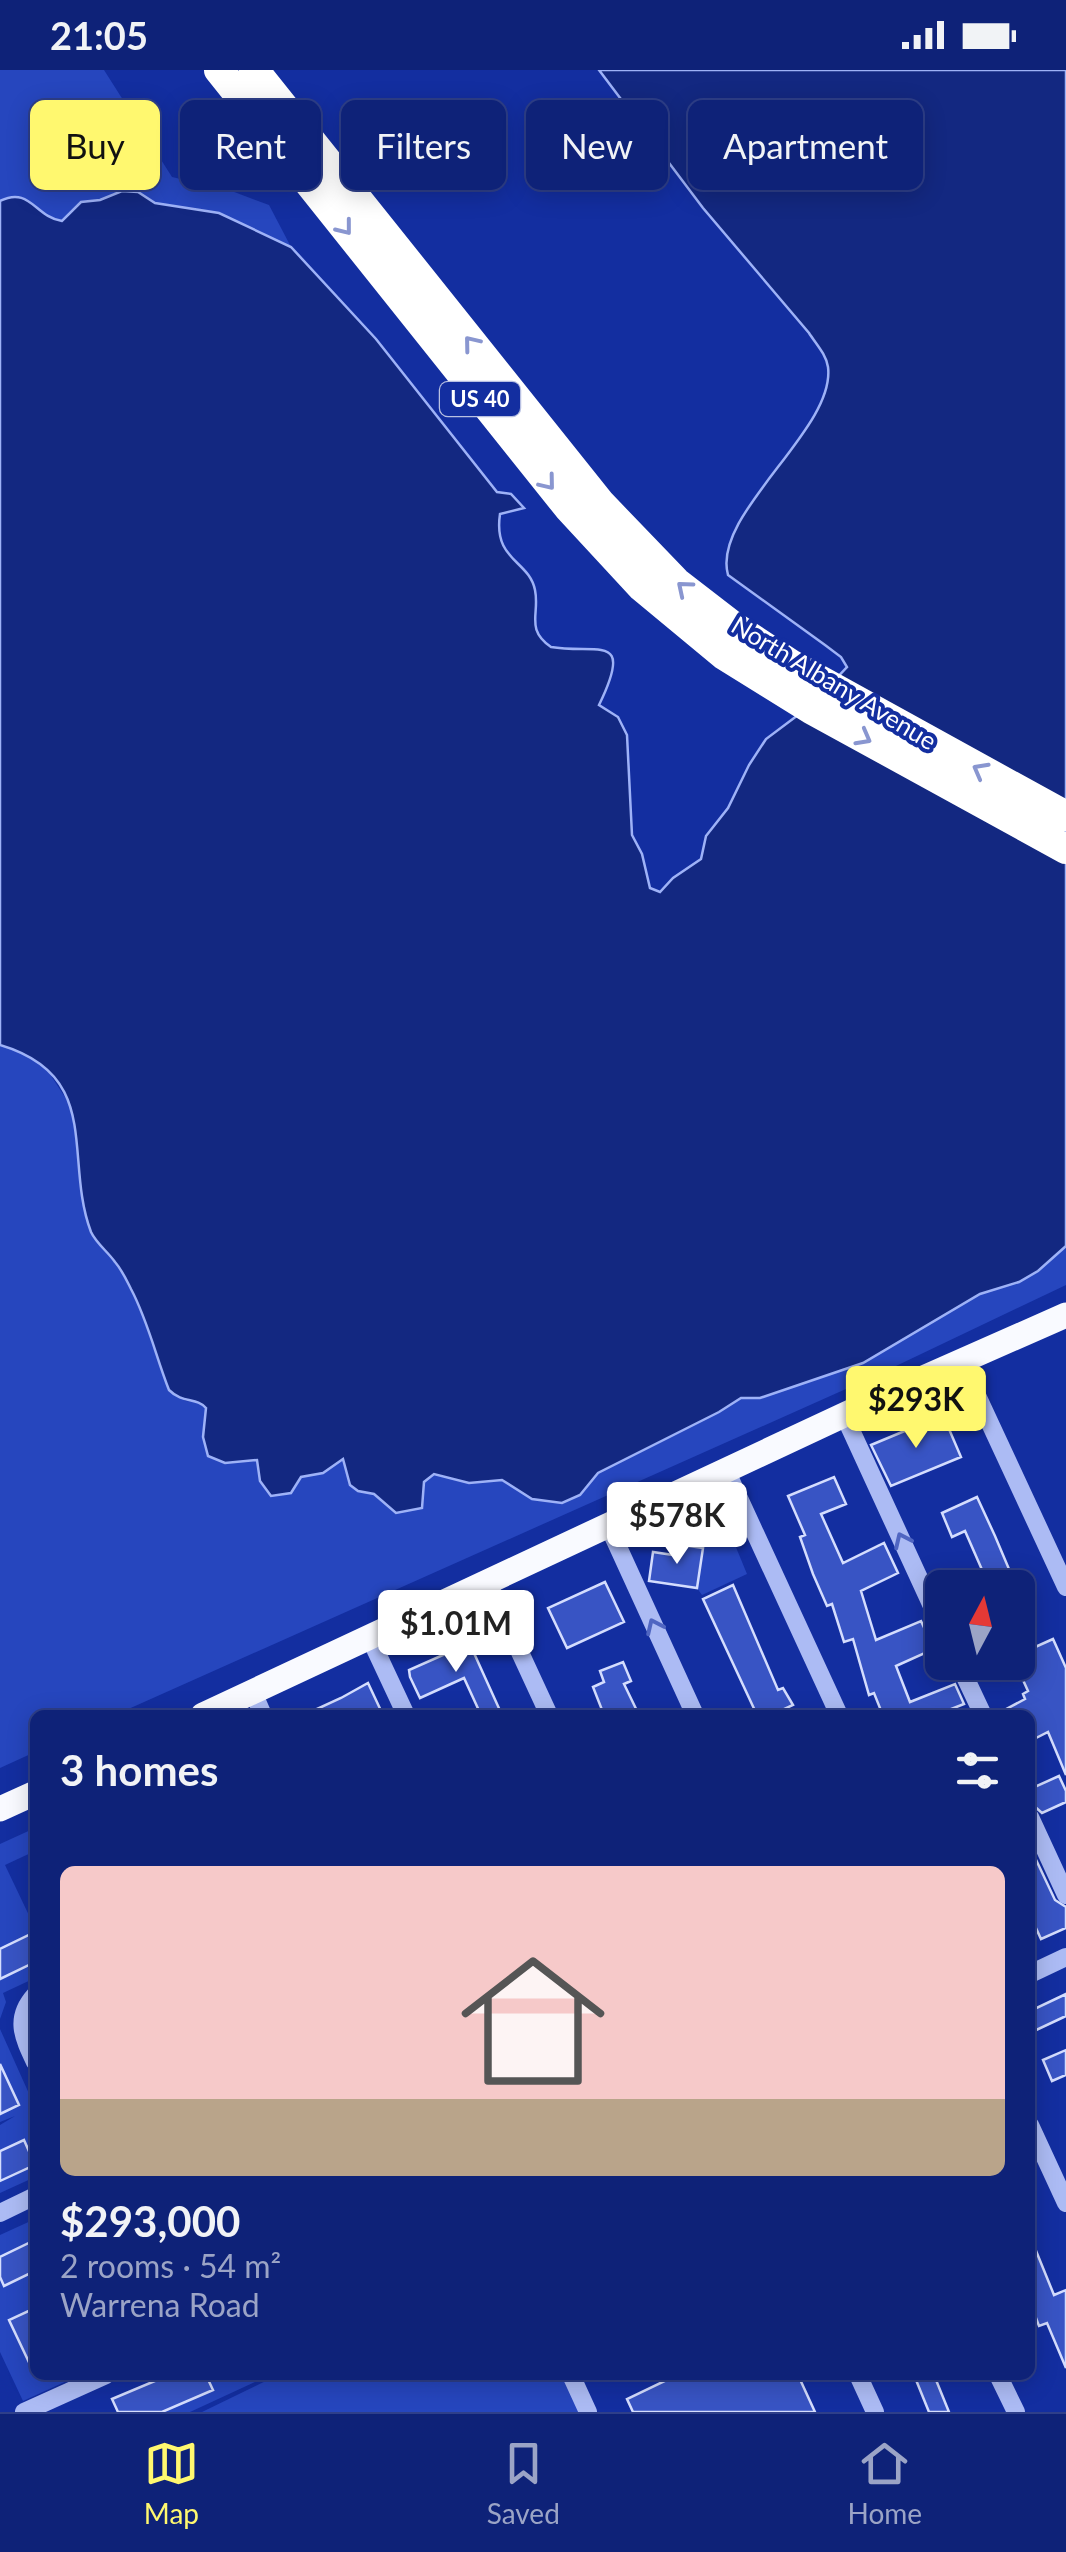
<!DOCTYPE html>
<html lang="en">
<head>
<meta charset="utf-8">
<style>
  :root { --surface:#0e2278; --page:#172a7d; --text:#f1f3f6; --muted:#9ba4c6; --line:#2e3f8a; --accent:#fff86f }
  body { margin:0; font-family:Lato,sans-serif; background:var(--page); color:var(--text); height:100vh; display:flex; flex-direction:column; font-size:38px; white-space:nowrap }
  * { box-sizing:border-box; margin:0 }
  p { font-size:32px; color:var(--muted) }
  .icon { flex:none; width:55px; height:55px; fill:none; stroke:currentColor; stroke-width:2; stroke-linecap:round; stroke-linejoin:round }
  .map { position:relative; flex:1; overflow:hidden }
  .details { position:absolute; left:30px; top:1640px; width:1005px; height:670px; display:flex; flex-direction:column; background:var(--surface); border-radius:15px; box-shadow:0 5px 25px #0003,0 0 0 2px var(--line) }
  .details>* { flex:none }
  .top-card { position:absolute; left:30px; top:30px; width:1008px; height:90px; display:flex; gap:20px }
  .needle { width:65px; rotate:7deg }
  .controls { position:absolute; left:925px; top:1500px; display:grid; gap:20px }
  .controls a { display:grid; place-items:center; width:110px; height:110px; border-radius:15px; background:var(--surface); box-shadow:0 5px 25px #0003,0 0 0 2px var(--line); font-size:50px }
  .price { position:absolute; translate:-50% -85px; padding:0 22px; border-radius:10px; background:#fff; color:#222; font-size:32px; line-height:65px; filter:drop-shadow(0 2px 5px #0008) }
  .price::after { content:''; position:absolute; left:50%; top:60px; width:30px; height:22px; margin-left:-15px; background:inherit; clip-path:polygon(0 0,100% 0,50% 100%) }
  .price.selected { background:var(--accent); color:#111 }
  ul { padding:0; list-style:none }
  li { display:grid; align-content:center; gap:20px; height:530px; padding:0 30px }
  li span { display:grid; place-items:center; height:310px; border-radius:15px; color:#555 }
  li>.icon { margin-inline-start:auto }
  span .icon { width:180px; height:180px; fill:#fffc; stroke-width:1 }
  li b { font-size:42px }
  h2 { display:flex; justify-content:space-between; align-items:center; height:120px; padding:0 30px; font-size:42px }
  .chip { padding:0 35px; border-radius:15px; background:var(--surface); box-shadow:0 5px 25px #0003,0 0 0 2px var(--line); font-size:35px; line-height:90px }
  .chip.selected { background:var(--accent); color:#111 }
  .status { display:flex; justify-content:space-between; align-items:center; height:70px; padding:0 50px; background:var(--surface); direction:ltr }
  .status svg { height:28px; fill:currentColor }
  .menu { display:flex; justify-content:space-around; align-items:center; height:140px; border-top:2px solid var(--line); background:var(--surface); font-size:28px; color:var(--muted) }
  .menu a { display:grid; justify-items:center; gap:5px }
  .menu .selected { color:var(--accent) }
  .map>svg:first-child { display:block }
</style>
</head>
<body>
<div class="status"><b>21:05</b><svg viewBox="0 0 49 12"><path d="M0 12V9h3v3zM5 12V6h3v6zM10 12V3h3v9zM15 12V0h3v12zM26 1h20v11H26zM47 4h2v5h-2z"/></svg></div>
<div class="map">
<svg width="1066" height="2342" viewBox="0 0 1066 2342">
  <rect width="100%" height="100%" fill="#132ea0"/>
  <path fill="#2646be" d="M 0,0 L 104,0 L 172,107 L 229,120 L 269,135 L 291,177 L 219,143 L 176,138 L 155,133 L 145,126 L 114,123 L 100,130 L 81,132 L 62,151 L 54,150 L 22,127 L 0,131 Z
    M 0,975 L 19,981 L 46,998 L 72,1038 L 79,1074 L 81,1116 L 92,1165 L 119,1196 L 135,1226 L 165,1309 L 185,1331 L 199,1332 L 206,1338 L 203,1367 C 225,1386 228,1393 257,1390 L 266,1421 L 271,1426 L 291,1423 L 301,1407 L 323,1403 L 343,1389 L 347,1395 L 348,1410 C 357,1420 367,1419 377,1426 C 400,1444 391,1445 422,1438 L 424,1412 L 434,1404 L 469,1413 L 502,1410 L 532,1429 L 586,1419 L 598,1403 L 719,1342 L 741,1328 L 760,1328 L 863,1293 L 980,1224 L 1019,1212 L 1038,1201 L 1066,1176 L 1066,1215 L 875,1306 L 115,1645 L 35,1645 L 35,1682 L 0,1698 Z
    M 721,1441 L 747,1504 L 702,1525 L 697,1518 L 703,1478 L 701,1450 Z
    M 35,1758 L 35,1781 L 5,1795 L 35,1858 L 35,1908 L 3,1923 L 6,1932 L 0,1949 L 0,1774 Z
    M 0,1959 L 35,2037 L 35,2107 L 0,2123 L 0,2055 L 15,2046 L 0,2052 Z
    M 35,2149 L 35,2305 L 80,2305 L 23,2331 L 0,2282 L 0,2165 Z
    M 209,2305 L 270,2305 L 190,2342 L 162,2342 L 213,2320 Z
    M 278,2305 L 571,2305 L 588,2342 L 202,2342 Z"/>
  <path fill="#132881" stroke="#9eb2f7" stroke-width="2.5" d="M 599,0 L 1066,0 L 1066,1176 L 1038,1201 L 1019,1212 L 980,1224 L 863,1293 L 760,1328 L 741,1328 L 719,1342 L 598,1403 L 580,1425 L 562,1433 L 532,1429 L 502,1410 L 469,1413 L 434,1404 L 424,1412 L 422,1438 L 396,1443 L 374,1424 L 358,1421 L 350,1415 L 343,1389 L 323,1403 L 301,1407 L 291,1423 L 271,1426 L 260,1411 L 257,1390 L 225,1393 L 208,1386 L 203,1367 L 206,1338 C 196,1327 183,1334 169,1320 C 156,1287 148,1251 131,1219 C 126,1209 122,1200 115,1192 C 108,1182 96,1173 91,1162 C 63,1088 104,1006 0,975 L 0,131 C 30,116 35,147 62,151 L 81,132 L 100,130 L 122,121 L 138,122 L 155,133 L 219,143 L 291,177 L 376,269 L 497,422 L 511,424 L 524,438 L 500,444 C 493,491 529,490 535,520 C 540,544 525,559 551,577 C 597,585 635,561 599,635 L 618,647 L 627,665 L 632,765 L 642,784 L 650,818 L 660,822 L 673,808 L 701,789 L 706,766 L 728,738 L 749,695 L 766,669 L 810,636 L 847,597 L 841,587 L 825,575 L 728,505 C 711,444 836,359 828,297 C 826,284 816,274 809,263 L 703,138 Z"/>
  <path fill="#3854c4" stroke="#d4ddfe" stroke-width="2.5" d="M 943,1345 L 961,1387 L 891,1416 L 871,1375 Z
    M 834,1407 L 846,1434 L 821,1444 L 843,1493 L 884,1473 L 898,1503 L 861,1521 L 876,1570 L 921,1551 L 934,1579 L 896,1596 L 910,1632 L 955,1614 L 964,1634 L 936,1645 L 879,1645 L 882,1643 L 874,1623 L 869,1625 L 853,1569 L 844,1572 L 832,1534 L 827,1536 L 813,1504 L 800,1467 L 805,1465 L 788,1426 Z
    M 977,1427 L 995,1466 L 1017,1518 L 990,1518 L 965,1461 L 952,1467 L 942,1443 Z
    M 682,1475 L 703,1478 L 697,1518 L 649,1511 L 653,1482 L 680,1486 Z
    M 605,1512 L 624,1552 L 567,1578 L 548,1538 Z
    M 733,1515 L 778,1620 L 783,1618 L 793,1635 L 784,1639 L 787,1645 L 757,1645 L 703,1529 Z
    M 1018,1545 L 1033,1578 L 1053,1569 L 1066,1598 L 1066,1705 L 1048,1662 L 1030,1671 L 1030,1645 L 995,1645 L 1025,1629 L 1023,1624 L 1028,1621 L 1018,1599 Z
    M 464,1561 L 502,1645 L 481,1645 L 464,1608 L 420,1628 L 410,1607 L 409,1600 L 452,1581 L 447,1569 Z
    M 623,1592 L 631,1611 L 624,1614 L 639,1645 L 604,1645 L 593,1617 L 604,1612 L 600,1601 Z
    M 368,1613 L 383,1645 L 304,1645 L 341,1628 Z
    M 1059,1706 L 1066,1721 L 1066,1732 L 1042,1743 L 1033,1735 L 1030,1719 Z
    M 1030,1777 L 1055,1830 L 1066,1837 L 1066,1858 L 1041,1869 L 1030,1845 Z
    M 35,1862 L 35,1892 L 0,1909 L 0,1879 Z
    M 1066,1924 L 1066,1946 L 1030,1963 L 1030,1941 Z
    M 1066,1980 L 1066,2005 L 1052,2011 L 1043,1990 Z
    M 0,1994 L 19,2035 L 0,2044 Z
    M 24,2070 L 35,2095 L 0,2111 L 0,2081 Z
    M 1030,2166 L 1054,2225 L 1066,2220 L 1066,2298 L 1047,2253 L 1039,2256 L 1030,2232 Z
    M 35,2170 L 35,2201 L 4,2216 L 0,2207 L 0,2187 Z
    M 35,2238 L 35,2305 L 9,2250 Z
    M 169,2305 L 206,2305 L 213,2320 L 162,2342 L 118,2342 L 112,2329 Z
    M 677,2305 L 798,2305 L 815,2342 L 633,2342 L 627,2329 Z
    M 914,2305 L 934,2305 L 949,2342 L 929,2342 Z"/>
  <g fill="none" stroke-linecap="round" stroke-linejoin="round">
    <path stroke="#acbbf4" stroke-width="18" d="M 961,1291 L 1066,1517
      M 844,1345 L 942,1558
      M 726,1400 L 839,1645
      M 608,1455 L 695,1645
      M 487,1511 L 549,1645
      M 369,1566 L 406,1645
      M 958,1592 L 983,1645
      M 253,1622 L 263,1645
      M 1030,1747 L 1066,1825
      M 1030,1904 L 1066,1887
      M 35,1925 C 14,1948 23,1967 35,1992
      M 1030,2055 L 1066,2133
      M 0,2143 L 35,2126
      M 571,2305 L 588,2342
      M 858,2305 L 875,2342
      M 998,2305 L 1016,2342
      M 24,2342 L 106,2305"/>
    <path stroke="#f9faff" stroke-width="25" d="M 203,1645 L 921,1309 L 1066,1245
      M 0,1739 L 35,1723"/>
    <path stroke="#fff" stroke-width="30" d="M 219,0 L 568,437 L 642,517 L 724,585 L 811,639 L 1066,779
      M 254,0 L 601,434 L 676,512 L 733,556 L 792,595 L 1066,746"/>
  </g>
  <defs><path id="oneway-chevron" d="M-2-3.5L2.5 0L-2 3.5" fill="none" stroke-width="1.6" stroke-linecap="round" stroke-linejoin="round" transform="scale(2.5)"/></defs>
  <g stroke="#8996d0">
    <use href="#oneway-chevron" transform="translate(345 158) rotate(52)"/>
    <use href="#oneway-chevron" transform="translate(471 273) rotate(-129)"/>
    <use href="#oneway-chevron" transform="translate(548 413) rotate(51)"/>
    <use href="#oneway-chevron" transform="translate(684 518) rotate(-140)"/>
    <use href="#oneway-chevron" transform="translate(864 668) rotate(29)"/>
    <use href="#oneway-chevron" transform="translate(980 700) rotate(-151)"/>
  </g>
  <g stroke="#5066c2">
    <use href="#oneway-chevron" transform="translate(902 1470) rotate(-115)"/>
    <use href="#oneway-chevron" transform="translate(654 1556) rotate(-115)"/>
  </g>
  <g text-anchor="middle" stroke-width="8" stroke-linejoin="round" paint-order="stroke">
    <rect fill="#132ea0" stroke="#b8c0e2" stroke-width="2.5" x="440" y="312" width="80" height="34" rx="8"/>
    <g font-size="22" font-weight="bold" fill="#fff">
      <text x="480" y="337">US 40</text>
    </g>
    <g font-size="25" fill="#fff" stroke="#132ea0">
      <text transform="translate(834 613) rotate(31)" y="9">North Albany Avenue</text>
    </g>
  </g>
</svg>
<div class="controls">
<a><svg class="needle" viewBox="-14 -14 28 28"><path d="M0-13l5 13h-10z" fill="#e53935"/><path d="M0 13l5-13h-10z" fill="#9ba4c6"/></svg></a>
</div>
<b class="price selected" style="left:916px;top:1381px">$293K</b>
<b class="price" style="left:677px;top:1497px">$578K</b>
<b class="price" style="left:456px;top:1605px">$1.01M</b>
<div class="top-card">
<a class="chip selected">Buy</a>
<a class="chip">Rent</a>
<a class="chip">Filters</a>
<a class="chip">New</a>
<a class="chip">Apartment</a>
</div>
<section class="details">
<h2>3 homes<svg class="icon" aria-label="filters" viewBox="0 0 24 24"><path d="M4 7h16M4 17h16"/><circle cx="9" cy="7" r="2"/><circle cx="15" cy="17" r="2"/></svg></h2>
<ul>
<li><span style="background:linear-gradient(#f6c9c9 75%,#b9a48a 0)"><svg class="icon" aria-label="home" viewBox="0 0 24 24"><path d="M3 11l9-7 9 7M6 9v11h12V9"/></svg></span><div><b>$293,000</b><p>2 rooms · 54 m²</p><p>Warrena Road</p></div></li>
</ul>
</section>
</div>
<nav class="menu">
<a class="selected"><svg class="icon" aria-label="map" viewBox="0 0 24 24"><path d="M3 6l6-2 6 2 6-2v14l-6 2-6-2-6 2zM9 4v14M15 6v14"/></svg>Map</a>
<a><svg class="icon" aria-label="saved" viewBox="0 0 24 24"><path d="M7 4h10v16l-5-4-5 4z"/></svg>Saved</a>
<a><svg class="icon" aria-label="home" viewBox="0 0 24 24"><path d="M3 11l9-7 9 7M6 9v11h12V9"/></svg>Home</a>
</nav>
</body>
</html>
